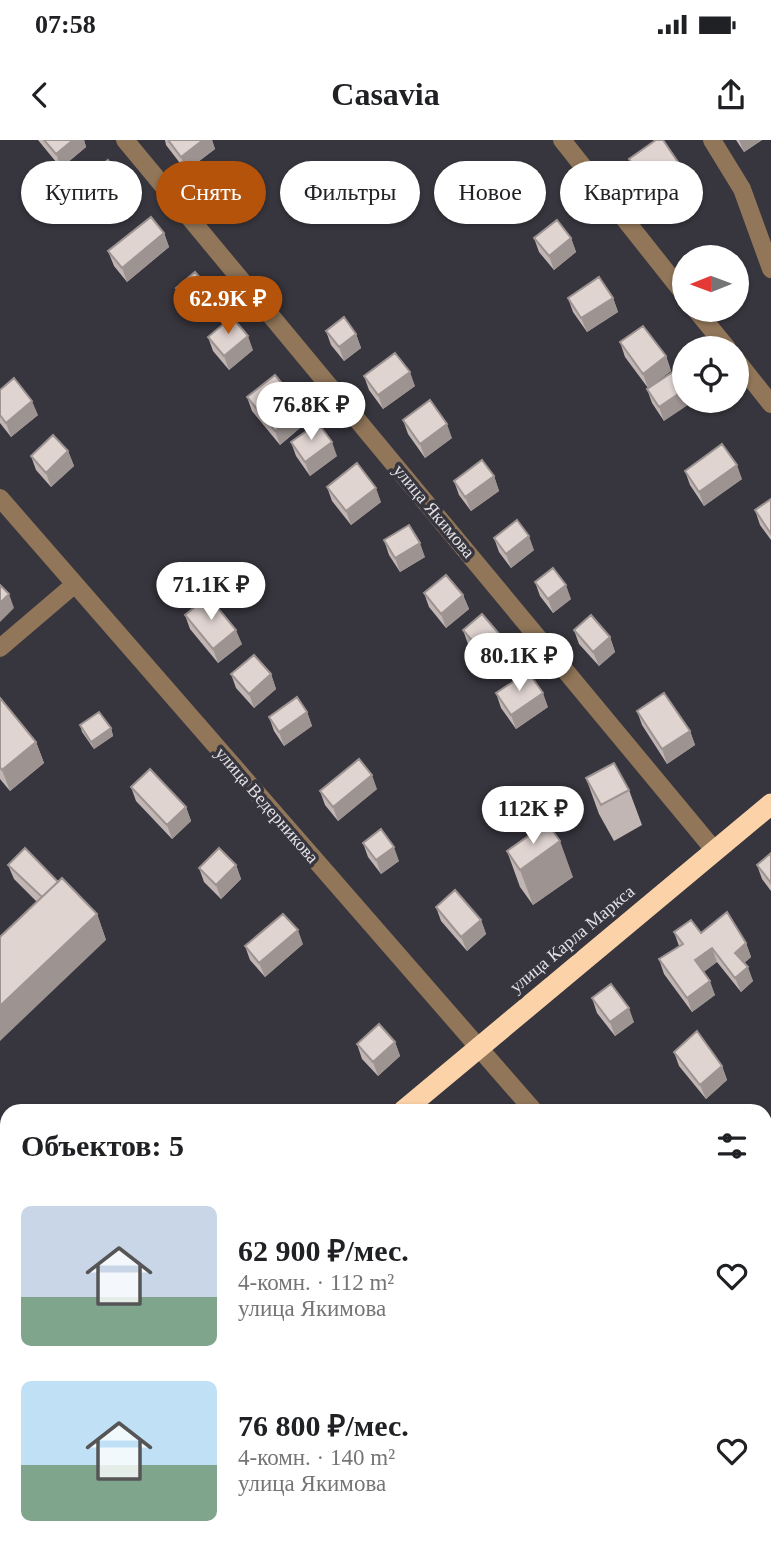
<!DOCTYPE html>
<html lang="ru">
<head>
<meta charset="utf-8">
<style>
  :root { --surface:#fff; --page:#f2f2f2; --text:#202124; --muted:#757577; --accent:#b45309 }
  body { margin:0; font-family:Georgia,serif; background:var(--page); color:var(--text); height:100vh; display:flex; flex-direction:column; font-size:26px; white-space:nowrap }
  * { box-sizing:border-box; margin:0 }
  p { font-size:23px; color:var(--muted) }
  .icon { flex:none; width:38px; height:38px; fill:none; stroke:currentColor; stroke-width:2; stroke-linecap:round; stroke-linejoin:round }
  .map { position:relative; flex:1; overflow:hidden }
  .sheet { position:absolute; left:0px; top:964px; width:772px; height:450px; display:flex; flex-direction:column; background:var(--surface); border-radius:21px 21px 0 0; box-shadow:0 2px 5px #0004 }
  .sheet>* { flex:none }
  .hud { position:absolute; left:21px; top:21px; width:730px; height:63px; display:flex; gap:14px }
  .needle { width:46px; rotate:269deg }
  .tools { position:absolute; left:672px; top:105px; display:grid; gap:14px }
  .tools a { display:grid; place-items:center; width:77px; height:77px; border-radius:50%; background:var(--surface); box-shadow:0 2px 5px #0004; font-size:35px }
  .price { position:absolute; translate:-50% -60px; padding:0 16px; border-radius:24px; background:#fff; color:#222; font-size:23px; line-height:46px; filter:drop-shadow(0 2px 4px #0008) }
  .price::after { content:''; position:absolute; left:50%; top:42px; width:21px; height:16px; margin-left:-10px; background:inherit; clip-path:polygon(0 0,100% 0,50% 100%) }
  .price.current { background:var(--accent); color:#fff }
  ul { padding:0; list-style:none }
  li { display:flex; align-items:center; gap:21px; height:175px; padding:0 21px }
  li span { display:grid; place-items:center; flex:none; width:196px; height:140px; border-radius:10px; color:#555 }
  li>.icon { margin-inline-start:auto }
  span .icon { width:84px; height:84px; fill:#fffc; stroke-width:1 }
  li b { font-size:30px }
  h2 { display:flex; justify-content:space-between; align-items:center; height:84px; padding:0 21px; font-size:30px }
  .pill { padding:0 24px; border-radius:32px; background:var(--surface); box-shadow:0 2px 5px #0004; font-size:24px; line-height:63px }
  .pill.current { background:var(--accent); color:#fff }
  .status { display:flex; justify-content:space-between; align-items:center; height:49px; padding:0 35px; background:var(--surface); direction:ltr }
  .status svg { height:19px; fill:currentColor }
  header { display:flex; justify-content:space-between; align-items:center; height:91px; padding:0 21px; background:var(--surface); font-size:32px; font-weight:700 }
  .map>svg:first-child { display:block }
</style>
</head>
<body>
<div class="status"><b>07:58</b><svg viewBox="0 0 49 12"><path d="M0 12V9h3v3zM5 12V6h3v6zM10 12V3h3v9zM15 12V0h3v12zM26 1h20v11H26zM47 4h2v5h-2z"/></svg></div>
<header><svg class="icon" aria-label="back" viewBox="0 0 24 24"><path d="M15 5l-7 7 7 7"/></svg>Casavia<svg class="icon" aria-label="share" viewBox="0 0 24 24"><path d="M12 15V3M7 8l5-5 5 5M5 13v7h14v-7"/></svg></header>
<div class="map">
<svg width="771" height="1413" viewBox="0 0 771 1413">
  <rect width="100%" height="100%" fill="#37353d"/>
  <path fill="#413d4b" d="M 317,1407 L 589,1407 L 595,1413 L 322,1413 Z"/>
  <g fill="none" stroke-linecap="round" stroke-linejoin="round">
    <path stroke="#917659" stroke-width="18" d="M 125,0 L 715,711
      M 562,0 L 684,154
      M 712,0 L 742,49 L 771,129
      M 696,170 L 727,208
      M 737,221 L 771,264
      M 0,358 L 534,971
      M 0,508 L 75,444
      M 765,1238 L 771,1246
      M 0,1390 L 7,1398"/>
    <path stroke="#fcd2a9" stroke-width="21" d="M 403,971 L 771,664
      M 0,1318 L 7,1312"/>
  </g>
  <path fill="#c1b6b4" d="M 38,0 L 84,0 L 86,7 L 61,28 Z
    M 165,0 L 212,0 L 215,9 L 186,31 L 166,5 Z
    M 736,0 L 762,0 L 744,12 Z
    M 629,19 L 685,39 L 654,62 L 634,33 Z
    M 491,45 L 528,46 L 533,60 L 510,78 L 496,59 Z
    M 76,46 L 128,54 L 96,80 L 81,60 Z
    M 164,93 L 169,107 L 127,142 L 114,126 L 108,111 Z
    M 534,98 L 571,98 L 576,112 L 554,130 L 539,112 Z
    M 176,148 L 209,148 L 214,162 L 195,179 L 181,162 Z
    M 568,158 L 613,158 L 618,172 L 587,192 L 573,172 Z
    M 326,191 L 356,194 L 361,208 L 344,221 L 331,205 Z
    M 208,197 L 253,210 L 229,230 L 213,211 Z
    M 620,202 L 666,216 L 671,231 L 648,248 L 625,217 Z
    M 679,228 L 664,281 L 652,263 L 647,249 Z
    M 364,236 L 415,246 L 383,269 L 369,250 Z
    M 0,250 L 38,275 L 11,297 L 0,283 Z
    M 247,257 L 302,268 L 307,282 L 280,305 L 252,271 Z
    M 403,280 L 452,298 L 425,318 L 408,294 Z
    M 291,302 L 337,316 L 310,336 L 296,316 Z
    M 68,311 L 74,326 L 51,347 L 36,330 L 31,316 Z
    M 685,331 L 742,339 L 704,366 L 690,345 Z
    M 494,336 L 499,351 L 471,371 L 459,355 L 454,341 Z
    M 327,347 L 381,362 L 351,385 L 332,361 Z
    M 771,359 L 771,400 L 760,385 L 755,370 Z
    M 494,398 L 534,410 L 511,428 L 499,412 Z
    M 384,400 L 425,417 L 400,432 L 389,415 Z
    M 535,442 L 571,459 L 553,473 L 540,456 Z
    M 424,453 L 463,455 L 469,469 L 446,488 L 429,467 Z
    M 185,475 L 242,504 L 218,523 L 190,489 Z
    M 463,490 L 500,495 L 505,509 L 486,525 L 468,504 Z
    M 574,490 L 610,497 L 615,512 L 599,526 L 579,504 Z
    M 231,534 L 271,534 L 276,549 L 254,568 L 236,548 Z
    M 496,553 L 548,567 L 516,589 L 501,568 Z
    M 0,558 L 36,602 L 44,623 L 10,651 L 0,639 Z
    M 637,571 L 690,591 L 695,605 L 667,624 L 642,585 Z
    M 307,572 L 312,586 L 284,606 L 274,591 L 269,577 Z
    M 80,585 L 111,588 L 113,596 L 94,609 L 82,592 Z
    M 586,638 L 629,650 L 642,685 L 614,701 L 599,674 Z
    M 131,647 L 186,667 L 191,681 L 172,699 L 136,661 Z
    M 377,649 L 338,681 L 325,665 L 320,651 Z
    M 363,703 L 399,721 L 381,734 L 368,717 Z
    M 507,711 L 573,737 L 533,765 L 520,747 Z
    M 771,713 L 771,751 L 762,739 L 757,725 Z
    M 8,725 L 58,742 L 97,774 L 106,800 L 37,762 L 14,739 Z
    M 236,725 L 241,739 L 221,759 L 204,742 L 199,728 Z
    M 436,767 L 481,780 L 486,794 L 467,811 L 441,781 Z
    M 674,792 L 701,793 L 746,803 L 751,817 L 744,823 L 753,841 L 741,852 L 717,822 L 703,832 L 715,855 L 692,872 L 664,834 L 659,819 L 679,806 Z
    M 303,804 L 265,837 L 250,820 L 245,806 Z
    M 592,858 L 634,882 L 615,896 L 597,873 Z
    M 395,902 L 400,916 L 378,936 L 362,919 L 357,904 Z
    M 674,912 L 722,926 L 727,940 L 706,959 L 679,926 Z
    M 771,1148 L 771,1201 L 765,1194 L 765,1149 Z
    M 82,1407 L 115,1407 L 108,1413 L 87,1413 Z"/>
  <path fill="#9d9492" d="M 73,0 L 84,0 L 86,7 L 61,28 L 56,14 Z
    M 203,0 L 212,0 L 215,9 L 186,31 L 181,17 Z
    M 739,0 L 762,0 L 744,12 Z
    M 680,25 L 685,39 L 654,62 L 649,48 Z
    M 123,39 L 128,54 L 96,80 L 90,65 Z
    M 528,46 L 533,60 L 510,78 L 505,64 Z
    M 164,93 L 169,107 L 127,142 L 122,128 Z
    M 571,98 L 576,112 L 554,130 L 549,116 Z
    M 209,148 L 214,162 L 195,179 L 190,164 Z
    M 613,158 L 618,172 L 587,192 L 581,178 Z
    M 356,194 L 361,208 L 344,221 L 339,207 Z
    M 248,196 L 253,210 L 229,230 L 224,216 Z
    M 666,216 L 671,231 L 648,248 L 643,234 Z
    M 410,232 L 415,246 L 383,269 L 378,255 Z
    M 684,250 L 684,261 L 694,261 L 664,281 L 659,267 Z
    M 32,261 L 38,275 L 11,297 L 6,283 Z
    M 302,268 L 307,282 L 280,305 L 275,291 Z
    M 447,284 L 452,298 L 425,318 L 420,304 Z
    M 332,302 L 337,316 L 310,336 L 305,322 Z
    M 68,311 L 74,326 L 51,347 L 46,333 Z
    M 737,325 L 742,339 L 704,366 L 699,352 Z
    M 494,336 L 499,351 L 471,371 L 465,357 Z
    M 376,348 L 381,362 L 351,385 L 346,371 Z
    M 529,396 L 534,410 L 511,428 L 506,414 Z
    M 420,403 L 425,417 L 400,432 L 395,418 Z
    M 566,445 L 571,459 L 553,473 L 548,459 Z
    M 9,454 L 14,468 L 0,482 L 0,463 Z
    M 463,455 L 469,469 L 446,488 L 441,474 Z
    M 236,490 L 242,504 L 218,523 L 213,509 Z
    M 500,495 L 505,509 L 486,525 L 481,511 Z
    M 610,497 L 615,512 L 599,526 L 593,512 Z
    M 271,534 L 276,549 L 254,568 L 249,554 Z
    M 543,553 L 548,567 L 516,589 L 511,575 Z
    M 307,572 L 312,586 L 284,606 L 279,592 Z
    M 111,588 L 113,596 L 94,609 L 91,602 Z
    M 690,591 L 695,605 L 667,624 L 662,609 Z
    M 36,602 L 44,623 L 10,651 L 2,630 Z
    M 372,635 L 377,649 L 338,681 L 333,667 Z
    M 186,667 L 191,681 L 172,699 L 167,685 Z
    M 560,701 L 573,737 L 533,765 L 520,730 Z
    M 394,707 L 399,721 L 381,734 L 376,720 Z
    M 236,725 L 241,739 L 221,759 L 216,745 Z
    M 97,774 L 106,800 L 0,901 L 0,866 Z
    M 481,780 L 486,794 L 467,811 L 461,797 Z
    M 298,790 L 303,804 L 265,837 L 259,823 Z
    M 746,803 L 751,817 L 740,827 L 735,813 Z
    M 712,808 L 717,822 L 700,835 L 695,820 Z
    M 748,827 L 753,841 L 741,852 L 735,838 Z
    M 710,841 L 715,855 L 692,872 L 687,858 Z
    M 629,868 L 634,882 L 615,896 L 610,882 Z
    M 395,902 L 400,916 L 378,936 L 373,922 Z
    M 722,926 L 727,940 L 706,959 L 700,945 Z
    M 771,1338 L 771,1357 L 765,1363 L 765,1344 Z
    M 93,1407 L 115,1407 L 108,1413 L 90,1413 L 89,1410 Z"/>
  <path fill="#e0d4d1" stroke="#9d9492" stroke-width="2" d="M 44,0 L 73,0 L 56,14 Z
    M 168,0 L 203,0 L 181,17 Z
    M 656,0 L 663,0 L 680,25 L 649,48 L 629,19 Z
    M 108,20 L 123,39 L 90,65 L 76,46 Z
    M 514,27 L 528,46 L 505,64 L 491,45 Z
    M 151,77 L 164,93 L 122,128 L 108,111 Z
    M 557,80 L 571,98 L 549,116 L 534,98 Z
    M 195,132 L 209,148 L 190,164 L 176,148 Z
    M 599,137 L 613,158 L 581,178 L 568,158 Z
    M 232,177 L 248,196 L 224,216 L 208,197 Z
    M 344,177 L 356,194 L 339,207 L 326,191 Z
    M 643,186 L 666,216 L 643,234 L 620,202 Z
    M 395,213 L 410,232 L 378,255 L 364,236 Z
    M 679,228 L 684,236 L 684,250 L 659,267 L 647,249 Z
    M 275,235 L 302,268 L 275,291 L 247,257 Z
    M 14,238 L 32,261 L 6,283 L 0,275 L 0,250 Z
    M 430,260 L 447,284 L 420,304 L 403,280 Z
    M 318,283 L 332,302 L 305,322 L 291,302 Z
    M 53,295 L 68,311 L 46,333 L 31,316 Z
    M 722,304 L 737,325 L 699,352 L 685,331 Z
    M 482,320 L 494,336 L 465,357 L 454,341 Z
    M 357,323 L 376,348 L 346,371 L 327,347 Z
    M 771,359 L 771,394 L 755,370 Z
    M 517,380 L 529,396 L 506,414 L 494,398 Z
    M 409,385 L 420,403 L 395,418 L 384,400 Z
    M 553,428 L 566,445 L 548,459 L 535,442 Z
    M 446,435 L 463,455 L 441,474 L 424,453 Z
    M 0,445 L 9,454 L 0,463 Z
    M 208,456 L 236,490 L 213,509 L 185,475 Z
    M 482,474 L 500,495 L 481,511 L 463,490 Z
    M 591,475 L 610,497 L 593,512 L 574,490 Z
    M 254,515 L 271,534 L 249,554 L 231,534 Z
    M 528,532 L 543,553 L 511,575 L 496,553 Z
    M 664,553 L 690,591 L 662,609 L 637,571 Z
    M 297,557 L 307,572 L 279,592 L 269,577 Z
    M 0,558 L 36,602 L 2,630 L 0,627 Z
    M 99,572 L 111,588 L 91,602 L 80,585 Z
    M 359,619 L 372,635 L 333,667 L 320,651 Z
    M 614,623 L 629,650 L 601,665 L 586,638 Z
    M 150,629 L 186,667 L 167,685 L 131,647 Z
    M 547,683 L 560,701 L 520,730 L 507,711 Z
    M 381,689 L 394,707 L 376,720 L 363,703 Z
    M 25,708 L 58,742 L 42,757 L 8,725 Z
    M 219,708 L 236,725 L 216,745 L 199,728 Z
    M 771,713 L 771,743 L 757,725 Z
    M 62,738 L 97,774 L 0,866 L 0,797 Z
    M 455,750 L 481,780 L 461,797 L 436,767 Z
    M 727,772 L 746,803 L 735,813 L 748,827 L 735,838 L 712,808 L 695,820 L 710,841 L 687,858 L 659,819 L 683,804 L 674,792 L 691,780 L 701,793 Z
    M 283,774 L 298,790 L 259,823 L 245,806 Z
    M 611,844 L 629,868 L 610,882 L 592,858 Z
    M 379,884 L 395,902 L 373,922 L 357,904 Z
    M 697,891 L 722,926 L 700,945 L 674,912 Z
    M 619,967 L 622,971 L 614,971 Z
    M 769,1146 L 771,1148 L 771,1194 L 765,1186 L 765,1149 Z
    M 765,1327 L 771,1334 L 771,1338 L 765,1344 Z"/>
  <g text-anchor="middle" stroke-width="7" stroke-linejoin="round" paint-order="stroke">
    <g font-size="18" fill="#e2e1e6" stroke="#37353d">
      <text transform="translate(434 371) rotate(50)" y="6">улица Якимова</text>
      <text transform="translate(267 665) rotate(49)" y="6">улица Ведерникова</text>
      <text transform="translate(572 799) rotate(-40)" y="6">улица Карла Маркса</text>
    </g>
  </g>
</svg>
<div class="tools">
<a><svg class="needle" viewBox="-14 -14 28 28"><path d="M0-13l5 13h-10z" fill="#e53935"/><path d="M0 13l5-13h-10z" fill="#757577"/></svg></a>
<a><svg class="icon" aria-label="locate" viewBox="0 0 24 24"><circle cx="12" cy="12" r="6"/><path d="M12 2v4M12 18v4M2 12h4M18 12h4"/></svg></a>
</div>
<b class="price current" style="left:228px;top:196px">62.9K ₽</b>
<b class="price" style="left:311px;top:302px">76.8K ₽</b>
<b class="price" style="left:211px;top:482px">71.1K ₽</b>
<b class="price" style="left:519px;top:553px">80.1K ₽</b>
<b class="price" style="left:533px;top:706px">112K ₽</b>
<div class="hud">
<a class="pill">Купить</a>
<a class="pill current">Снять</a>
<a class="pill">Фильтры</a>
<a class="pill">Новое</a>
<a class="pill">Квартира</a>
</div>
<section class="sheet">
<h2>Объектов: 5<svg class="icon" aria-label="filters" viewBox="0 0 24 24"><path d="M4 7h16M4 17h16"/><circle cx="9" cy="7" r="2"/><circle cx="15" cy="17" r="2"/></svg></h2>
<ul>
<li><span style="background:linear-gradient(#c9d6e8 65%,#7fa58c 0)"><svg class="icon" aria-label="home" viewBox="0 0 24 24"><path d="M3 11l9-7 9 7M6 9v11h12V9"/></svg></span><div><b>62 900 ₽/мес.</b><p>4-комн. · 112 m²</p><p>улица Якимова</p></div><svg class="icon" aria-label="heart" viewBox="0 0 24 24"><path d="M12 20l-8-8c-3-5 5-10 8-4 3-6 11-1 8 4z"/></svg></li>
<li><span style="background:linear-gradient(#bfe0f5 60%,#7fa58c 0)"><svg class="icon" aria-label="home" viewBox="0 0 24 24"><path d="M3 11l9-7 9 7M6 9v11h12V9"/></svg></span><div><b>76 800 ₽/мес.</b><p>4-комн. · 140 m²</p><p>улица Якимова</p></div><svg class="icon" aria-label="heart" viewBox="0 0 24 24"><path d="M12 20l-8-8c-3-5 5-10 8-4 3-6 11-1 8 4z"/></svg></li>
</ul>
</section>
</div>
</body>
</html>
